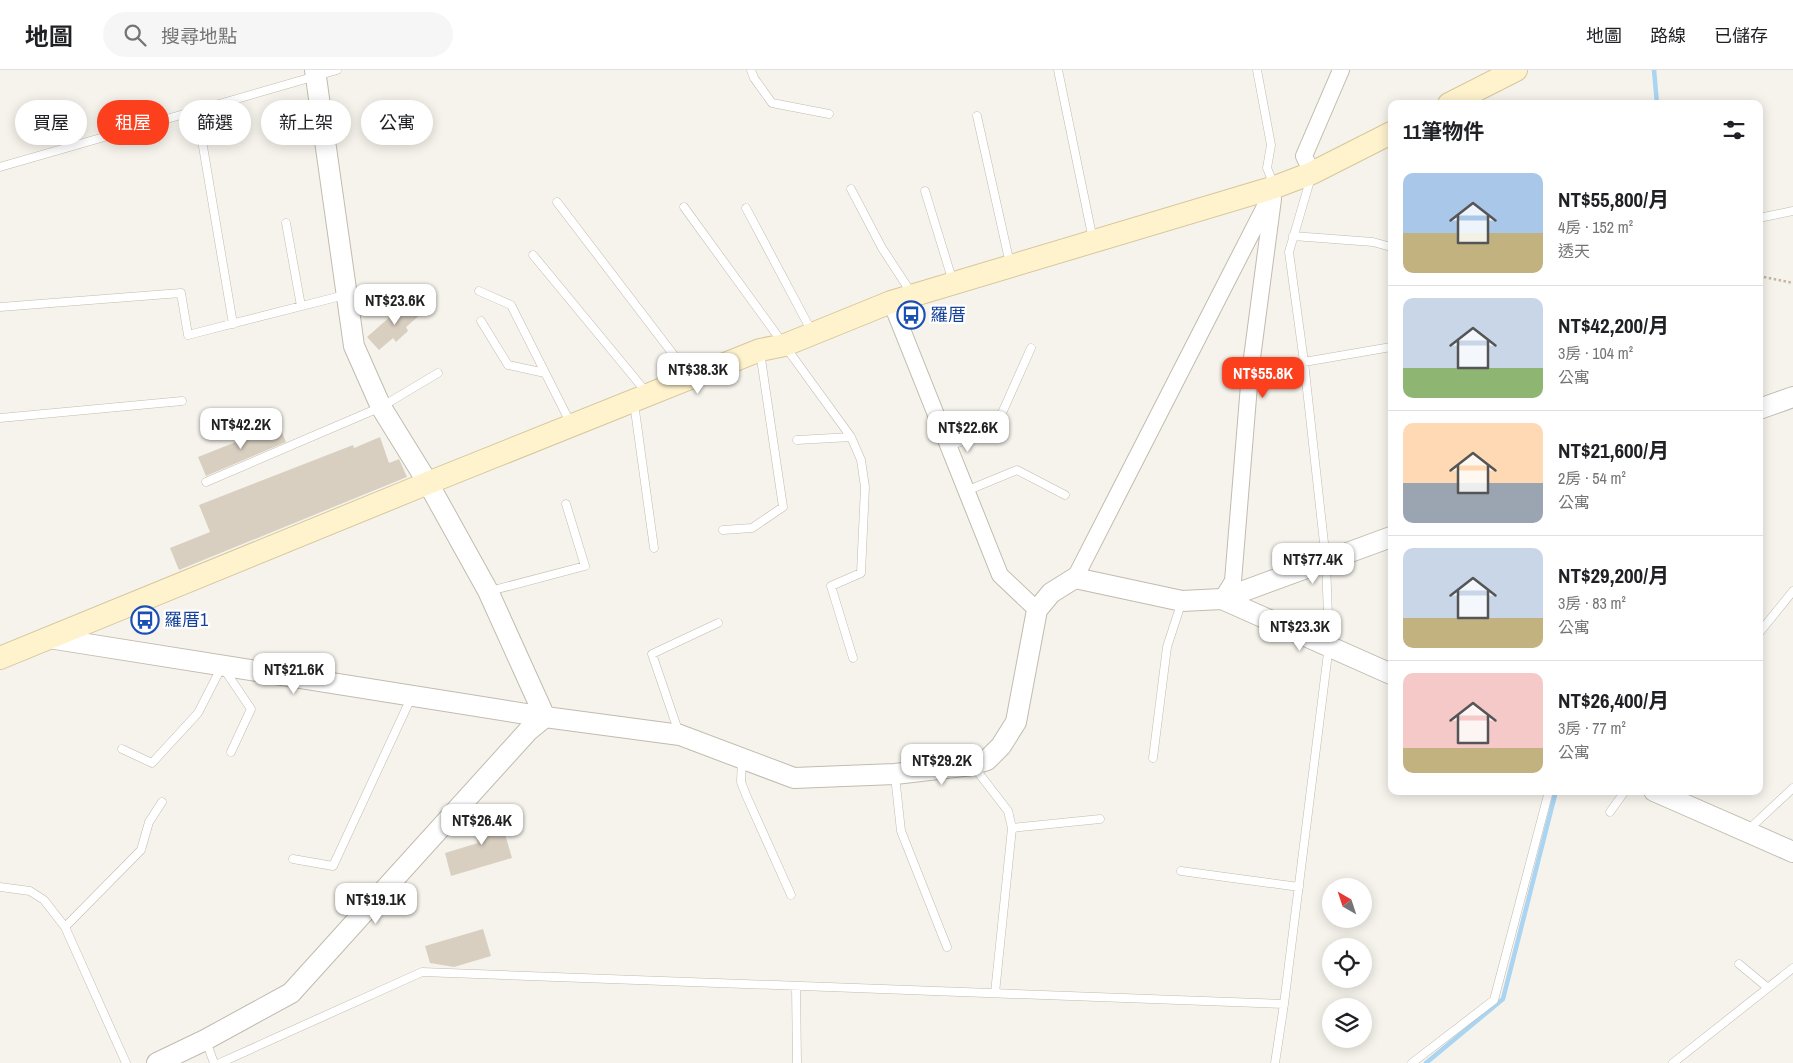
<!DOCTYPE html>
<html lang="zh-TW">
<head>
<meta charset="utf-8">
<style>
  :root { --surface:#fff; --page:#f6f6f6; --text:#202124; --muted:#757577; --line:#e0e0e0; --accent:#fc3f1d }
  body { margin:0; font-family:"Archivo Narrow","Noto Sans TC",sans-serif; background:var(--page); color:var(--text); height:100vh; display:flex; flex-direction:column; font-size:19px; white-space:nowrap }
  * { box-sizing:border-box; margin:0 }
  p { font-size:16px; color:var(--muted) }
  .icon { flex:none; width:28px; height:28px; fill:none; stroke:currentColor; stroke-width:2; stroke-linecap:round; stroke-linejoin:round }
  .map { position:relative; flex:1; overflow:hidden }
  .side { position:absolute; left:1388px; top:30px; width:375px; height:695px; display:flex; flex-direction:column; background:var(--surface); border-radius:10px; box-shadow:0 2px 12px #0003 }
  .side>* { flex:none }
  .guide { position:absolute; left:15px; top:30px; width:475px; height:45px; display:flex; gap:10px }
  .needle { width:32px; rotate:321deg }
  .tools { position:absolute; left:1322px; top:808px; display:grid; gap:10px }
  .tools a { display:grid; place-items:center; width:50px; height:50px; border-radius:50%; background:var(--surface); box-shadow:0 2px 12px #0003; font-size:25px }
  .price { position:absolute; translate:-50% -42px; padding:0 11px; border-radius:10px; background:#fff; color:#222; font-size:16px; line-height:32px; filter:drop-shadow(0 1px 2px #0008) }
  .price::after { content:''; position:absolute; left:50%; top:30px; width:15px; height:11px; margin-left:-8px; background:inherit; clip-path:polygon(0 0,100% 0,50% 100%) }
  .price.selected { background:var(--accent); color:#fff }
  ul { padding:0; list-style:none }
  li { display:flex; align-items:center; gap:15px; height:125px; padding:0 15px }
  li+li { border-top:1px solid var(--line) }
  li span { display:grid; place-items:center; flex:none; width:140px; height:100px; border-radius:10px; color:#555 }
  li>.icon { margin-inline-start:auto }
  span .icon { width:60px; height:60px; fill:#fffc; stroke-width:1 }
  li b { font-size:21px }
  h2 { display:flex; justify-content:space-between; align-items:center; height:60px; padding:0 15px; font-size:21px }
  .chip { padding:0 18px; border-radius:22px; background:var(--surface); box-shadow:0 2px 12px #0003; font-size:18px; line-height:45px }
  .chip.selected { background:var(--accent); color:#fff }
  header { display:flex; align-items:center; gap:30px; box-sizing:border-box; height:70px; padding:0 25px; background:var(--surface); border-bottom:1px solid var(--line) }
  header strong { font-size:24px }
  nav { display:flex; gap:28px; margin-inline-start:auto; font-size:18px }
  .search { width:350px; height:45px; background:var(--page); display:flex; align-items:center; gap:12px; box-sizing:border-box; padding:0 18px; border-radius:28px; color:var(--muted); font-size:19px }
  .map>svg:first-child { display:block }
</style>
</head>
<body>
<header>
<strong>地圖</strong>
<div class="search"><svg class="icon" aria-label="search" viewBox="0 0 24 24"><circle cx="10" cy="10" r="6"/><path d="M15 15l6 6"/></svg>搜尋地點</div>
<nav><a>地圖</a><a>路線</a><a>已儲存</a></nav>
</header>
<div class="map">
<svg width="1793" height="993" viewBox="0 0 1793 993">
  <rect width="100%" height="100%" fill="#f6f3ec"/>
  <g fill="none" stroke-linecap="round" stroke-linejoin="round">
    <path stroke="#a9d4f2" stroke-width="4.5" d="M 1654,0 L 1657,34
      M 1426,993 L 1503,929 L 1556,721"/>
  </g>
  <path fill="#d8cfc1" d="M 409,230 L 421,244 L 406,257 L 408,261 L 396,272 L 393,268 L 379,280 L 367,267 Z
    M 279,355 L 286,372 L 206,406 L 198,387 Z
    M 380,367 L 389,393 L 399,389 L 407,407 L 179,500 L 170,478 L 210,462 L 199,435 L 353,375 L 354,378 Z
    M 498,740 L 512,788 L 451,806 L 445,783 L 478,773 L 471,748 Z
    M 483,859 L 491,886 L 454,897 L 430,893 L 425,876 Z"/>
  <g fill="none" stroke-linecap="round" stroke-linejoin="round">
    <g stroke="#c2bbae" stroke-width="9">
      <path id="service" d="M 751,0 L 754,8 L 772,33 L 829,44
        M 1058,0 L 1093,170
        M 1257,0 L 1271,75 L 1267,98 L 1274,115
        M 197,41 L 233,254
        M 977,46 L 1010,194
        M 0,97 L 337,0
        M 851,119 L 882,178 L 912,224
        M 925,121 L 953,212
        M 557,132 L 689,305
        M 684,137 L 851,367 L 861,390 L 865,417 L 861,503 L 831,516 L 853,588
        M 746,138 L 812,262
        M 1759,148 L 1793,141
        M 286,153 L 301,236
        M 1293,166 L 1373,172 L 1391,177
        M 533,185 L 647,323
        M 479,221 L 511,235 L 571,354
        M 0,237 L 181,223 L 188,265 L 345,225
        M 481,251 L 508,295 L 545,303
        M 1250,303 L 1304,292 L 1391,277
        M 634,333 L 654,478
        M 0,348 L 182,331
        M 797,370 L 851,367
        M 948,376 L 994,361 L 1031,278
        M 206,412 L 381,337 L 438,303
        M 966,421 L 1017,400 L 1065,425
        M 723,460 L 752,458 L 783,437 L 760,282
        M 490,521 L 585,496 L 566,434
        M 1759,563 L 1793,521
        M 679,663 L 652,584 L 718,553
        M 122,679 L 152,693 L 198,643 L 222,596 L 251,639 L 231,682
        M 1153,688 L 1167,577 L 1182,531
        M 742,690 L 741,712 L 746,725 L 791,825
        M 974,697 L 1008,741 L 1012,758 L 995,923
        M 895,706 L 901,761 L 947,877
        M 1610,742 L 1625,721
        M 1012,758 L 1100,749
        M 1748,760 L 1793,718
        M 293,789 L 333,796 L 411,628
        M 1181,801 L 1299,817
        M 0,817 L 30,821 L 44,830 L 65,857 L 126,993
        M 65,857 L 141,780 L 149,752 L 162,732
        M 1739,894 L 1768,918
        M 796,916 L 797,993
        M 206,971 L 214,993
        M 220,993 L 422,902 L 1284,934
        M 1275,993 L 1284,934 L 1329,575 L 1326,491 L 1304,292 L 1289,182 L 1311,107
        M 1412,993 L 1494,930 L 1549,721
        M 1673,993 L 1793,898"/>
    </g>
    <g stroke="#c2bbae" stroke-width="18">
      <path id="minor" d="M 1312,103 L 1304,86 L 1341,0
        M 891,232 L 1000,505 L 1037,540
        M 1075,508 L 1275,117
        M 1222,529 L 1233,511 L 1250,303 L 1273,129"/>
    </g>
    <g stroke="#c2bbae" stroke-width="22">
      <path id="tertiary" d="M 315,0 L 354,276 L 381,337 L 428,413 L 488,521 L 545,647
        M 1759,339 L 1793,327
        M 1222,529 L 1391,604
        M 49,568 L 545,647 L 680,665 L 794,708 L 895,704 L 972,695 L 987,690 L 1001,676 L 1016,652 L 1037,540 L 1051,523 L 1075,508 L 1182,531 L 1222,529 L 1391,467
        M 1654,721 L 1793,782
        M 157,993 L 205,970 L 291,923 L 528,661 L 545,647"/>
    </g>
    <g stroke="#d6c79b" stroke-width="24">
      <path id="secondary" d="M 1449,34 L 1516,0
        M 0,588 L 428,413 L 760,280 L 785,275 L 891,232 L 1275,117 L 1312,103 L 1391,63"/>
    </g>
    <path stroke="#c4b79f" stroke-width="2.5" stroke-dasharray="2.5 2.5" stroke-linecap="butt" d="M 1759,206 L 1793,213"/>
    <use href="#service" stroke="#fff" stroke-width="8"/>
    <use href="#minor" stroke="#fff" stroke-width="16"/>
    <use href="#tertiary" stroke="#fff" stroke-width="20"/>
    <use href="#secondary" stroke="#fff3cd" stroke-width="22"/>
  </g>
  <defs>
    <g id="bus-ring" transform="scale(1.4375)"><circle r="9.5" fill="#fff" stroke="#1a4fb4" stroke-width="1.5"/><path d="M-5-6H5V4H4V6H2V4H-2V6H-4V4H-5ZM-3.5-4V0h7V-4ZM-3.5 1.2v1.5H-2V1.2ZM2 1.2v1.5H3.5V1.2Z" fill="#1a4fb4"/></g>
  </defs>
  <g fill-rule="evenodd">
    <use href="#bus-ring" x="911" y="245"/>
    <use href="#bus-ring" x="145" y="550"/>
  </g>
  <g text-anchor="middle" stroke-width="4.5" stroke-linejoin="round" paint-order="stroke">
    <g font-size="18" fill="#164399" stroke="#fff" text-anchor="start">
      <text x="930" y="251">羅厝</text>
      <text x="164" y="556">羅厝1</text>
    </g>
  </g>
</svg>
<div class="tools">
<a><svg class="needle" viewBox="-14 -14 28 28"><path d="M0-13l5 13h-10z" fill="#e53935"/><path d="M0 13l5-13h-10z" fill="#757577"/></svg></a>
<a><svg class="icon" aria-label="locate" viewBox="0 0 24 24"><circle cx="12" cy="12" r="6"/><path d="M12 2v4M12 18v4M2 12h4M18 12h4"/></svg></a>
<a><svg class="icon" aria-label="layers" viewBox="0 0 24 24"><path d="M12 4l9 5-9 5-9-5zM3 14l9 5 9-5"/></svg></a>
</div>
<b class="price" style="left:395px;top:256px">NT$23.6K</b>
<b class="price" style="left:698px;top:325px">NT$38.3K</b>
<b class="price selected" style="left:1263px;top:329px">NT$55.8K</b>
<b class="price" style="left:241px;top:380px">NT$42.2K</b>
<b class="price" style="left:968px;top:383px">NT$22.6K</b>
<b class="price" style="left:1313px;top:515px">NT$77.4K</b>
<b class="price" style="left:1300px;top:582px">NT$23.3K</b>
<b class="price" style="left:294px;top:625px">NT$21.6K</b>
<b class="price" style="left:942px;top:716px">NT$29.2K</b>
<b class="price" style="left:482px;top:776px">NT$26.4K</b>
<b class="price" style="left:376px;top:855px">NT$19.1K</b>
<div class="guide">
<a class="chip">買屋</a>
<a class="chip selected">租屋</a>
<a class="chip">篩選</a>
<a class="chip">新上架</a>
<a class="chip">公寓</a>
</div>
<section class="side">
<h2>11筆物件<svg class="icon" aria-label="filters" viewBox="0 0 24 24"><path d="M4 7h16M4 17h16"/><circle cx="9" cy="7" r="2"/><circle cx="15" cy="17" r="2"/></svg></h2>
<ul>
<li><span style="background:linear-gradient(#a9c7e8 60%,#c2b280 0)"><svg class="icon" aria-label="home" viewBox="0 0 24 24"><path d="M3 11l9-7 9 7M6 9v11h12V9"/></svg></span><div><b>NT$55,800/月</b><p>4房 · 152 m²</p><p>透天</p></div></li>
<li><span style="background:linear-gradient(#c9d6e8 70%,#8fb573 0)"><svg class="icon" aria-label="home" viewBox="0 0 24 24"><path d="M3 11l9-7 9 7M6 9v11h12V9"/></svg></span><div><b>NT$42,200/月</b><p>3房 · 104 m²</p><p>公寓</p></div></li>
<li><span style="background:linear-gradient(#ffd9b3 60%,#9aa5b1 0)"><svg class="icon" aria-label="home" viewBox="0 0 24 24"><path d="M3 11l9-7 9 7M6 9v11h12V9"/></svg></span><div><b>NT$21,600/月</b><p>2房 · 54 m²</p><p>公寓</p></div></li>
<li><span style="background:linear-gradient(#c9d6e8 70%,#c2b280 0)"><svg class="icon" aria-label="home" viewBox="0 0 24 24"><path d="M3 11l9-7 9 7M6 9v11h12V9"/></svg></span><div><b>NT$29,200/月</b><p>3房 · 83 m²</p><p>公寓</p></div></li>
<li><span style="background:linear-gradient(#f6c9c9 75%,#c2b280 0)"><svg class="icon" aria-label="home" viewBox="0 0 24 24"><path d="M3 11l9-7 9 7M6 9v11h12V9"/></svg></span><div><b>NT$26,400/月</b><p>3房 · 77 m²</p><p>公寓</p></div></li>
</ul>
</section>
</div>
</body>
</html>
